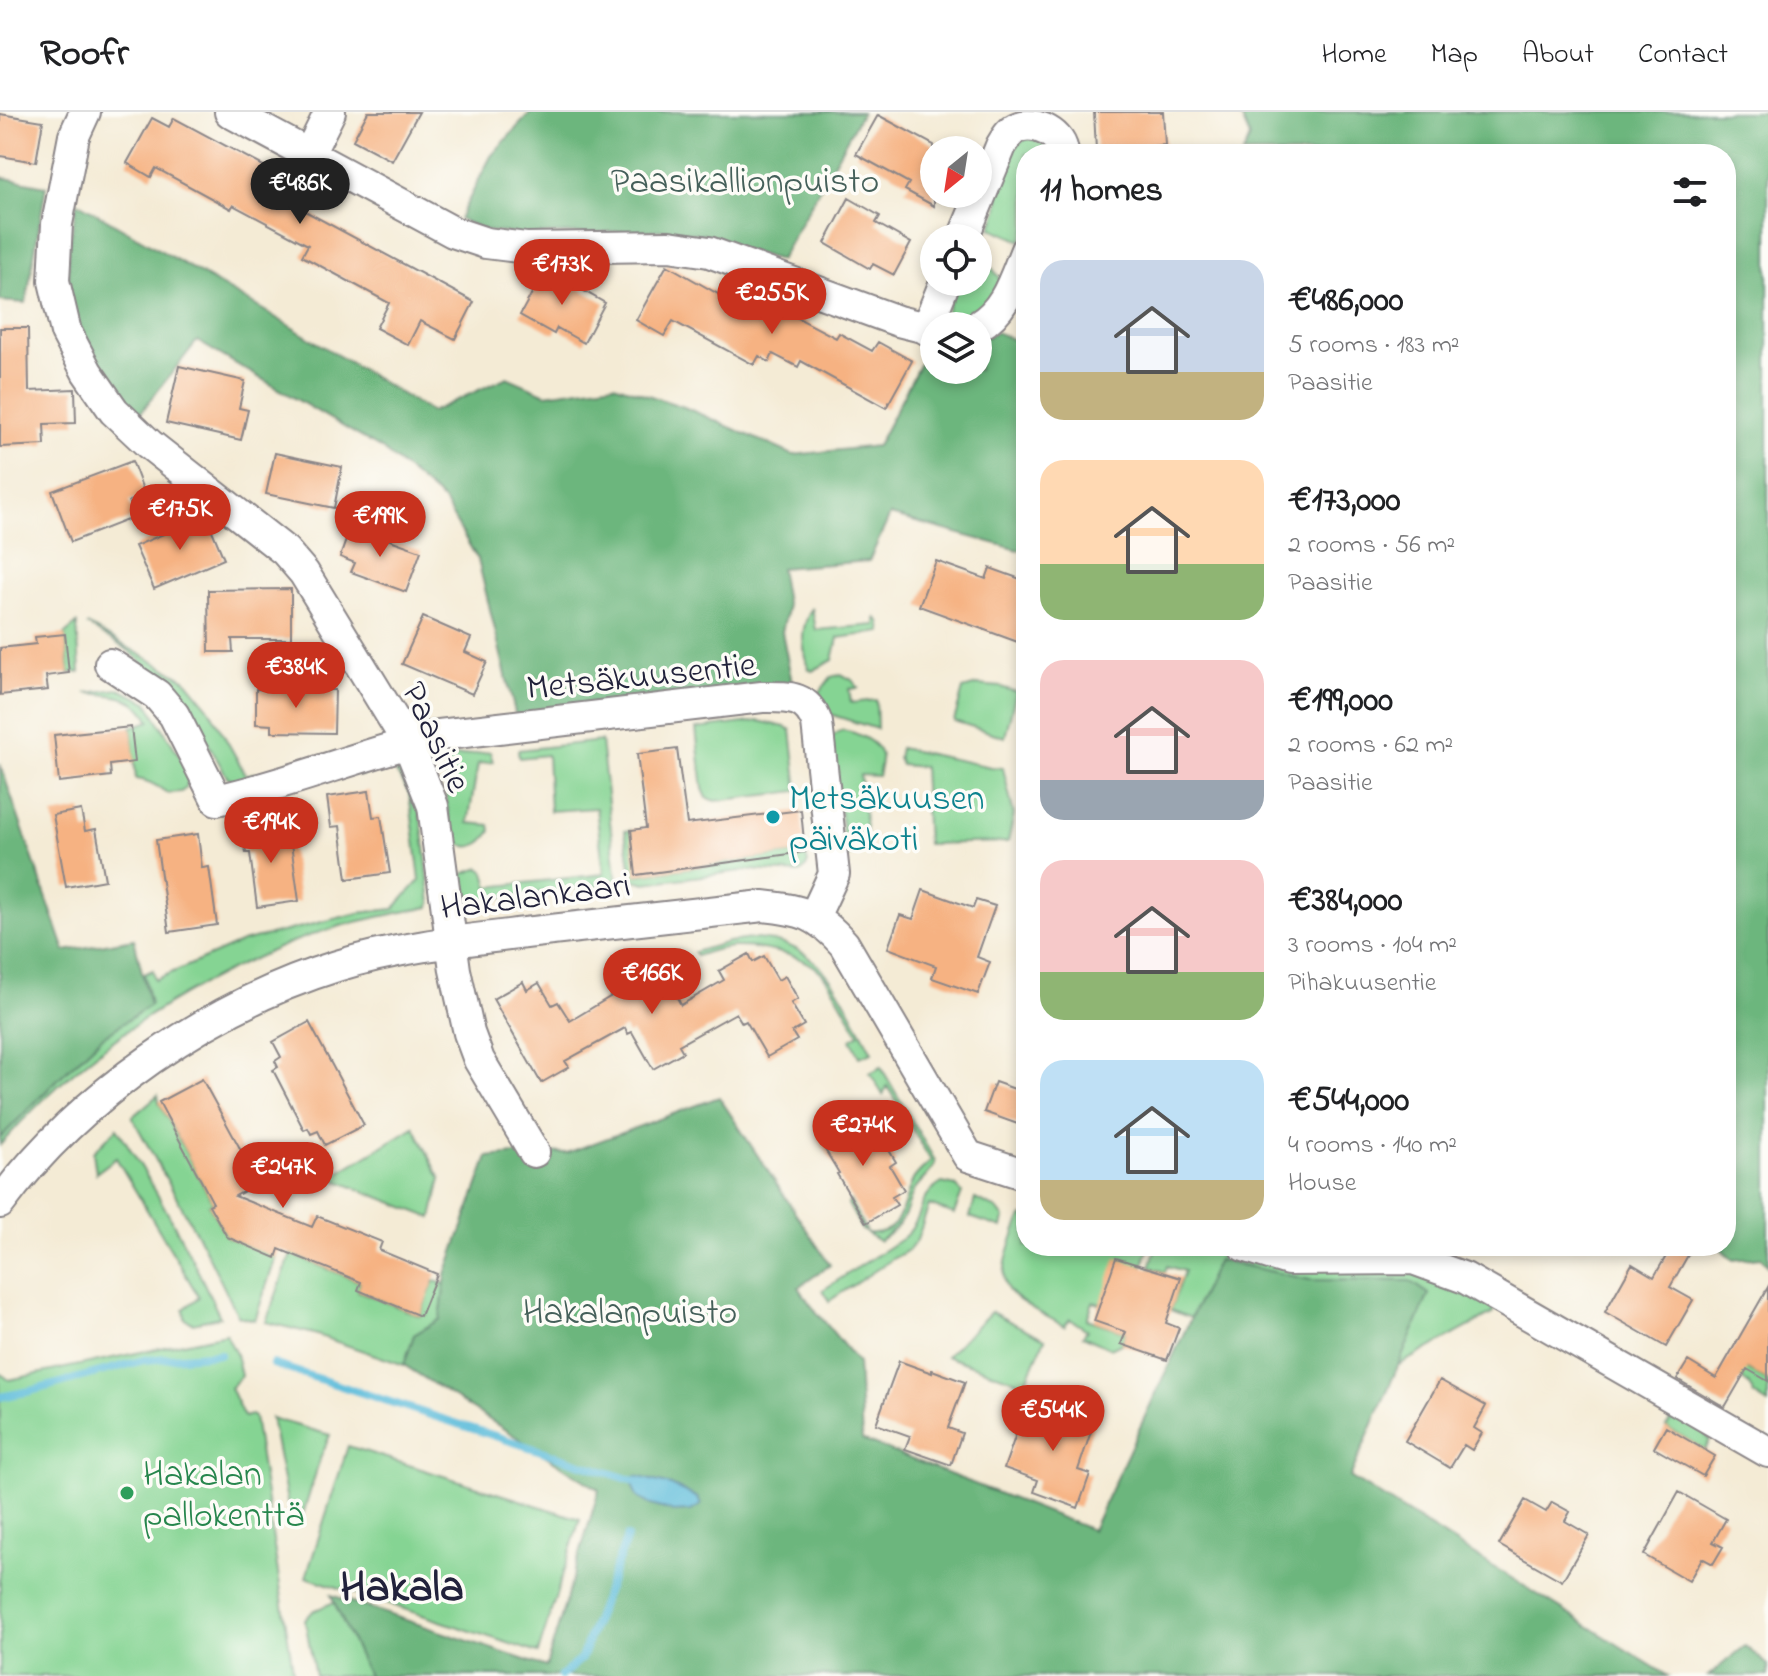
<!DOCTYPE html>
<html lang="en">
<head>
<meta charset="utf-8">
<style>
  :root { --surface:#fff; --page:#f6f6f6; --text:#202124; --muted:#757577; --line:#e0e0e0; --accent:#c8321e }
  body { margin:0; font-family:"Indie Flower",sans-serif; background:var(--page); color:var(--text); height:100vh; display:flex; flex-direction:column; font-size:30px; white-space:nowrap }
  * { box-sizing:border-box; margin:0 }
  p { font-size:26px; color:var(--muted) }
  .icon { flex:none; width:44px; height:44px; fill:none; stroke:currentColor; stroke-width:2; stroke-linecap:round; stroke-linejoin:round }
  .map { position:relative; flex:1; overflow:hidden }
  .drawer { position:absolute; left:1016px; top:32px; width:720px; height:1112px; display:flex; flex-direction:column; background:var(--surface); border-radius:32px; box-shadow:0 4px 12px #0003 }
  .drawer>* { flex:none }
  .needle { width:52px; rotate:210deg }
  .tools { position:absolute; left:920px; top:24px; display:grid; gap:16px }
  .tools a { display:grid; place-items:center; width:72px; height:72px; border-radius:50%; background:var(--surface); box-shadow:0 4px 12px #0003; font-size:40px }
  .price { position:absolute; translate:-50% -68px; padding:0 18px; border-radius:28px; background:var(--accent); color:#fff; font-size:26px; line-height:52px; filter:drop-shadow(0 2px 4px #0008) }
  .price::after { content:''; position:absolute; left:50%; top:48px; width:24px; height:18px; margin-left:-12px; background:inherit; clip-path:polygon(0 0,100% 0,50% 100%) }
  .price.selected { background:#222; color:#fff }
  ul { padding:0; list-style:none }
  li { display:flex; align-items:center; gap:24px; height:200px; padding:0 24px }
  li span { display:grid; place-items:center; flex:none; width:224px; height:160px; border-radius:24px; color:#555 }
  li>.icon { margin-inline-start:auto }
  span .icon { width:96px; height:96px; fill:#fffc; stroke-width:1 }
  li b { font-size:34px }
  h2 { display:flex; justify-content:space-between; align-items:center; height:96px; padding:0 24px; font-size:34px }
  header { display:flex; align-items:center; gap:48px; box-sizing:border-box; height:112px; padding:0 40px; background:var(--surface); border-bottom:2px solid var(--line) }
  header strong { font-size:38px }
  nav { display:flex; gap:44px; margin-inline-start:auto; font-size:28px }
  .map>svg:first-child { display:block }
</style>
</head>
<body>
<header>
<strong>Roofr</strong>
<nav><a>Home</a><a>Map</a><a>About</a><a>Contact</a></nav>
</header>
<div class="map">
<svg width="1768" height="1564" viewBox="0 0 1768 1564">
  <rect width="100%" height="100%" fill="#fdfcf7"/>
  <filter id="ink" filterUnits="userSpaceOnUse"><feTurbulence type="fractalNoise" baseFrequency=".0125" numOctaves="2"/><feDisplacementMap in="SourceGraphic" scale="16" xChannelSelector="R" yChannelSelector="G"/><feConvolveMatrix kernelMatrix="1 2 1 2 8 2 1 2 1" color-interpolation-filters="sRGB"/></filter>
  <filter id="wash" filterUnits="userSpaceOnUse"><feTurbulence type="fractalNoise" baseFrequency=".006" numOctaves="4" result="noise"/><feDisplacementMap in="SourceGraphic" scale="32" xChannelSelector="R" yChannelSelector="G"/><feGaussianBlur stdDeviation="1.8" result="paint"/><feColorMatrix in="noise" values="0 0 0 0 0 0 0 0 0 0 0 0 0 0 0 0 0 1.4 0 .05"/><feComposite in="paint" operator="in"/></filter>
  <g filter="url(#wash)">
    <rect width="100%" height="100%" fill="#f4ebd5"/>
    <path fill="#85d493" stroke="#547b67" stroke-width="2" d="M 1032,23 L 1054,42 L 1026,42 L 1026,116 L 1021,129 L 991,116 L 998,98 L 999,87 L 996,76 L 1012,36 Z
      M 985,153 L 992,156 L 1004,172 L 976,208 L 963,211 L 949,209 L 945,203 L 956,170 L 978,170 L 978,154 Z
      M 812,496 L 816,518 L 876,513 L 876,506 L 880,509 L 882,520 L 838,526 L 833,548 L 812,559 L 809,557 C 802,533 799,518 812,496 Z
      M 77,512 L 80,560 L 69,561 L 65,522 Z
      M 87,513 L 185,567 L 208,595 L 246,663 L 255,661 L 256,667 L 237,669 L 227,665 L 182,585 L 129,539 Z
      M 841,562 L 852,568 L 858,576 L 849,577 L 851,591 L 876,588 L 877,617 L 829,602 L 828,596 L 819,581 L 831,565 Z
      M 977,573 L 1001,575 L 1016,580 L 1005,625 L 954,609 L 963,577 Z
      M 119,577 L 147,590 L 188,658 L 189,667 L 186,676 L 181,680 L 167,681 C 158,674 148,668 136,667 L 131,615 L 150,609 C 137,582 112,583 86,581 Z
      M 759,609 L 785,615 L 791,618 L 798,679 L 715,689 L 707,686 L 703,677 L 696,617 Z
      M 842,618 C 855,620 876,628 881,643 C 882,650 879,658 878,664 L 860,663 L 868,734 L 846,746 L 831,625 Z
      M 601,629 L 617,771 L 466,790 L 461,778 L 460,766 L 465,761 L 480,756 L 485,760 L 489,775 L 604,762 L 596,696 L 550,699 L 547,643 L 519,646 L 518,638 Z
      M 900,636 L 991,655 L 1003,656 L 1014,703 L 1008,730 L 927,732 L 923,655 L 901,653 L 898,646 Z
      M 490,640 L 493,650 L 478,652 L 468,711 L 490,713 L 491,719 C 481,735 467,740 453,727 C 449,701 439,669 451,645 Z
      M 389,650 C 395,653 401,654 404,660 C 425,692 426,754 431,791 L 429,795 C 418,798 405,799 393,802 C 374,806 353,810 334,816 C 308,823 284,833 260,844 C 160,888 72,951 0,1033 L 0,1026 L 59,966 L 101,926 L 150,893 L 144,862 L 153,858 L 155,868 L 242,830 L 358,801 L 394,797 L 420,768 L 409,681 L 392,654 L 359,664 L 358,656 Z
      M 631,718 L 637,763 L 805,740 L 808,751 L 805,757 L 800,761 L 750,758 L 645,771 L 632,767 L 625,719 Z
      M 751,827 C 824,827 842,886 872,940 L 860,945 L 851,927 L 859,922 C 850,907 831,869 820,859 C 802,842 756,834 732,835 C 719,836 707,840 696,844 L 694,840 L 728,830 Z
      M 881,955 L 934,1047 L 935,1052 C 930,1063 921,1068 915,1077 C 910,1085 909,1093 905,1102 C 900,1114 890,1122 879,1129 L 862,1118 L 848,1092 L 850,1089 L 867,1121 C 904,1124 901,1092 913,1068 C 917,1061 925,1055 931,1049 L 887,974 L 883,983 L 870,961 Z
      M 158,983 L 159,990 L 213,1091 L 209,1093 L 227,1125 L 276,1145 L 255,1208 L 238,1204 L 203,1133 L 132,1005 Z
      M 414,1015 L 441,1067 L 432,1106 L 330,1066 Z
      M 117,1016 C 156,1076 190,1140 220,1205 L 193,1211 L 185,1207 L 184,1197 L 199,1185 L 116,1046 L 96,1061 L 93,1040 Z
      M 942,1071 L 956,1074 L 962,1081 L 954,1102 L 929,1093 L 917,1128 L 909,1138 L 894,1146 L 829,1189 L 823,1178 L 903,1126 C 906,1123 910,1120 912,1116 C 926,1096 917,1086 942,1071 Z
      M 975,1087 L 997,1097 L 1004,1106 L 1002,1116 L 970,1105 Z
      M 1023,1104 L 1026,1105 L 1026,1134 L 1149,1134 L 1140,1162 L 1100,1192 L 1093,1190 L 1087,1207 L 1126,1220 L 1121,1232 L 1111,1237 L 1083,1224 L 1087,1218 L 1070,1207 L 1064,1214 C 1052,1207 1012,1188 1007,1176 C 1002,1166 1005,1156 1007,1145 C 1011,1131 1015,1116 1023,1104 Z
      M 1157,1134 L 1217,1134 L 1251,1146 L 1424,1159 L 1495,1194 L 1492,1202 L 1397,1254 L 1429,1182 L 1410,1169 L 1310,1168 L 1218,1148 L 1191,1206 L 1170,1198 L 1184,1159 L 1167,1154 L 1165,1160 L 1150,1155 Z
      M 292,1140 L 300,1146 L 361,1170 L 358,1179 L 420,1204 L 434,1169 L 445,1172 L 440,1207 L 414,1223 L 404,1253 L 314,1222 L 266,1210 Z
      M 991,1200 L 1045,1227 L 1025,1272 L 946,1244 Z
      M 226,1222 L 236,1242 L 241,1264 L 230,1276 L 244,1305 L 251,1303 L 254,1305 L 294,1564 L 0,1564 L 0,1261 L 9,1268 Z
      M 1737,1252 L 1768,1269 L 1768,1292 L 1754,1283 L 1749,1273 L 1732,1259 Z
      M 1676,1301 L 1699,1315 L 1710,1328 L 1705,1338 L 1666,1315 Z
      M 271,1306 L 330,1323 L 321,1344 L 300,1412 L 291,1410 Z
      M 348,1334 L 580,1407 L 538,1541 L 306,1465 Z
      M 334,1490 L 368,1564 L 315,1564 L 305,1508 L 313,1499 Z"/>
    <path fill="#6cb67d" stroke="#476c5c" stroke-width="2" d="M 531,0 L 862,0 L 780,148 L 735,136 L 702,122 L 660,118 L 526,123 L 486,119 L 459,107 L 491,44 Z
      M 1239,0 L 1768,0 L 1768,1154 L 1761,1145 L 1733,1148 L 1718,1134 L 1726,1134 L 1726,42 L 1243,42 L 1250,25 Z
      M 0,65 L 46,74 L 26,191 L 0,189 Z
      M 77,90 L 265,199 L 431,300 L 507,265 L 546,282 L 614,272 L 684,295 L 793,343 L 877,334 L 930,232 L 934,232 L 934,258 L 978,258 L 978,229 L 996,220 L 1026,233 L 1026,440 L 890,403 L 869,449 L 780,456 L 787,497 L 782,520 L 792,571 L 516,605 L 478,448 L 443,388 L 383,338 L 197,229 L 138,304 L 109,271 L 70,202 L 68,139 Z
      M 0,652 L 65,839 L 134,827 L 150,893 L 101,926 L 59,966 L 0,1026 Z
      M 719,985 L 830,1153 L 799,1175 L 810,1192 L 858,1251 L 862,1328 L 1092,1418 L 1218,1148 L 1310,1168 L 1410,1169 L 1429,1182 L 1350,1365 L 1668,1564 L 368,1564 L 331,1483 L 546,1555 L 599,1378 L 404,1253 L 414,1223 L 440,1207 L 446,1162 L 488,1045 L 534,1040 L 567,1041 Z
      M 1745,1534 L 1768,1553 L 1768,1564 L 1708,1564 Z"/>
    <path fill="#5cbcda" stroke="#3f6f8a" stroke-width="2" d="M 636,1364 L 671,1373 L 698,1386 L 701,1393 L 691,1399 L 674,1400 L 651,1393 L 637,1385 L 632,1372 Z"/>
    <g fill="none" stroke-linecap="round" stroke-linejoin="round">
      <path stroke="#5cbcda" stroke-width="8" d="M 273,1252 L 634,1369
        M 0,1285 L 31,1279 L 144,1248 L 220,1242
        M 561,1564 L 581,1547 L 627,1425"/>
    </g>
    <g id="blocks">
      <path fill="#f6b282" d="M 368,0 L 419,0 L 392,49 L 353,28 Z
        M 1094,0 L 1163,0 L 1165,33 L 1096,38 Z
        M 0,2 L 43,9 L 36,50 L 0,44 Z
        M 878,3 L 934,33 L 934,94 L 905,78 L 909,71 L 856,42 Z
        M 152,6 L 169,15 L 174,6 L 312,80 L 303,98 L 474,190 L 455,227 L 420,209 L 408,233 L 376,216 L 389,191 L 302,144 L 308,133 L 233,93 L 231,97 L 156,56 L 151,65 L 127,51 Z
        M 849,86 L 880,104 L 876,111 L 911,131 L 894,163 L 873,152 L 870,157 L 825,131 Z
        M 667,153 L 750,200 L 758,185 L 836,226 L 839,221 L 872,239 L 878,230 L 912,249 L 886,296 L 801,249 L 798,255 L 773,242 L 769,250 L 759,244 L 754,253 L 673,209 L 664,224 L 636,208 Z
        M 545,157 L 605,191 L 584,231 L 557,216 L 554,222 L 520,203 Z
        M 0,216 L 28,216 L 29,279 L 75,277 L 76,311 L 44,312 L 45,333 L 0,335 Z
        M 179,254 L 245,269 L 239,296 L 248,298 L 241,328 L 166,311 Z
        M 275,341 L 342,355 L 334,396 L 266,382 Z
        M 132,349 L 145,383 L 129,389 L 135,405 L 71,430 L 52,379 Z
        M 206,404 L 224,447 L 154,477 L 135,434 Z
        M 351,414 L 421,439 L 406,480 L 351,460 L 355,451 L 340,445 Z
        M 936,449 L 986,467 L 990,456 L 1026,469 L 1026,533 L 919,494 Z
        M 291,477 L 291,527 L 232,527 L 233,540 L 209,540 L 208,478 Z
        M 423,505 L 471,526 L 465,540 L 487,550 L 472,582 L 402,552 Z
        M 65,522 L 69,561 L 46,564 L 48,578 L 0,583 L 0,536 L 36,532 L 35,525 Z
        M 256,577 L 335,578 L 334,621 L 272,620 L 272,613 L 256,612 Z
        M 131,615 L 135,650 L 110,653 L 111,664 L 59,670 L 54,623 Z
        M 677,637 L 687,712 L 801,698 L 805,740 L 636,763 L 631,718 L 646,716 L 637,642 Z
        M 369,679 L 373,705 L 381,704 L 390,761 L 347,767 L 340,714 L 331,715 L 327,685 Z
        M 81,698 L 85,719 L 96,717 L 105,768 L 66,775 L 53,703 Z
        M 277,709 L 280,733 L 291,732 L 299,789 L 257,795 L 250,741 L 246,741 L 242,714 Z
        M 198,722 L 202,756 L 209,755 L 217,813 L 169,820 L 156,728 Z
        M 923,778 L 973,796 L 976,788 L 995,794 L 977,845 L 990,850 L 978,882 L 932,866 L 936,854 L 888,836 L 900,803 L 913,807 Z
        M 749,842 L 753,850 L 764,844 L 778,868 L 785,864 L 798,887 L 791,891 L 804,913 L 792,920 L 797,928 L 767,945 L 746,909 L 742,911 L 736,901 L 679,933 L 683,940 L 653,957 L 632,920 L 628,922 L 625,916 L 565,949 L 569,955 L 541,971 L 493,887 L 523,870 L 527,878 L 539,871 L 552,893 L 558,890 L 570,909 L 613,883 L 607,871 L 634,856 L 637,862 L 651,855 L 663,876 L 670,872 L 681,893 L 724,868 L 719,859 Z
        M 309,910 L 364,1013 L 325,1033 L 318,1019 L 311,1022 L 308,1016 L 304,1018 L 273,958 L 278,955 L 275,949 L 281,945 L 273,930 Z
        M 202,967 L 259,1071 L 235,1084 L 312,1115 L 317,1104 L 382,1130 L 379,1138 L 437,1162 L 420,1204 L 358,1178 L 361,1170 L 279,1137 L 276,1146 L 227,1125 L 209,1093 L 213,1091 L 159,990 Z
        M 995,970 L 1026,981 L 1026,1015 L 984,1000 Z
        M 846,1007 L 852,1016 L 863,1009 L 876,1032 L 883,1028 L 896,1050 L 890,1054 L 904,1078 L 892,1085 L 897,1093 L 866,1111 L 837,1062 L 839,1061 L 817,1024 Z
        M 1672,1134 L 1689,1134 L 1692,1136 L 1670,1175 L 1693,1188 L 1666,1235 L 1605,1200 L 1632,1152 L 1654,1165 Z
        M 1116,1146 L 1181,1166 L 1166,1211 L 1179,1216 L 1167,1248 L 1121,1232 L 1126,1220 L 1094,1209 Z
        M 1768,1175 L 1768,1269 L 1747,1257 L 1725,1295 L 1677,1267 L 1688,1249 L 1716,1266 Z
        M 899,1249 L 932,1261 L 932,1258 L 965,1270 L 948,1316 L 962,1321 L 951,1353 L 905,1337 L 910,1324 L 876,1312 Z
        M 1440,1268 L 1486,1294 L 1474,1316 L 1482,1321 L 1472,1338 L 1464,1333 L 1450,1356 L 1405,1329 Z
        M 1026,1294 L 1059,1306 L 1060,1301 L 1075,1306 L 1078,1298 L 1096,1305 L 1078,1358 L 1090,1362 L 1078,1396 L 1034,1380 L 1038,1368 L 1004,1356 Z
        M 1666,1315 L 1715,1344 L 1703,1364 L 1654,1336 Z
        M 1679,1380 L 1726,1407 L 1713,1430 L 1723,1435 L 1713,1452 L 1702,1446 L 1689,1469 L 1644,1443 Z
        M 1525,1388 L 1546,1400 L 1552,1390 L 1570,1400 L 1565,1409 L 1589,1423 L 1562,1469 L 1499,1433 Z"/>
    </g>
  </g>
  <g filter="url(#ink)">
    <use href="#blocks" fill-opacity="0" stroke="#8b8688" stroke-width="2"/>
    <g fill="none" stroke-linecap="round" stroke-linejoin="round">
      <g stroke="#8b8688" stroke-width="34">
        <path id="minor" d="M 85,0 L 74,24 L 57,112 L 54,169 L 66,220 L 87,260 L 114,299 L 149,332 L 285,439 L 304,461 L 408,631 L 433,694 L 455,858 L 469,921 L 479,948 L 534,1040
          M 230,0 L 453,120 L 486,131 L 526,136 L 669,134 L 709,140 L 898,209 L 934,218
          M 309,42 L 330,0
          M 963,126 L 1001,34 C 1006,26 1010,18 1019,15 C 1036,9 1063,22 1063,42
          M 978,214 C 1006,198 1014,167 1026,138
          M 926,217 L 945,170
          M 110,552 L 157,583 L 174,603 L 217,688 C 293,671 364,641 439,623 L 762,585 C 788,585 807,583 817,611 L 834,762 L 814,805
          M 0,1091 C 79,984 211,893 337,854 C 401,834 468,828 534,820 C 611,811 687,802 763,794 C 803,798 817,802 844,832 L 968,1044 L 1026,1063
          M 1244,1134 L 1288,1148 L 1413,1147 L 1465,1166 L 1768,1340"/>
      </g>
      <use href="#minor" stroke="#fff" stroke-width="30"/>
    </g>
  </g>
  <circle fill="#0f9aa8" stroke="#fdfcf7" stroke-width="3" cx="773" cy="705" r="8"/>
  <circle fill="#2e9e5b" stroke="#fdfcf7" stroke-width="3" cx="127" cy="1381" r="8"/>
  <g text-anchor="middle" stroke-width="7" stroke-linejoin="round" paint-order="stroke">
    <g font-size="36" fill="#45605a" stroke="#fdfcf7">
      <text x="745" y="80">Paasikallionpuisto</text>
      <text x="630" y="1211">Hakalanpuisto</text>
    </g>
    <g font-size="36" fill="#22223b" stroke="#fdfcf7">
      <text transform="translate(641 562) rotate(-6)" y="13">Metsäkuusentie</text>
      <text transform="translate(438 624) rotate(65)" y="13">Paasitie</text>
      <text transform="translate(535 782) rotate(-7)" y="13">Hakalankaari</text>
    </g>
    <g font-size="36" fill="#0d838f" stroke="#fdfcf7" text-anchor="start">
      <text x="789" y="697">Metsäkuusen<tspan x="789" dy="41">päiväkoti</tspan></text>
    </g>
    <g font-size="36" fill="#27864d" stroke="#fdfcf7" text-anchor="start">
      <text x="143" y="1373">Hakalan<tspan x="143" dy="41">pallokenttä</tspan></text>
    </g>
    <g font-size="44" font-weight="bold" fill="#22223b" stroke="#fdfcf7">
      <text x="402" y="1488">Hakala</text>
    </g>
  </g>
</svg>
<div class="tools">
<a><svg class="needle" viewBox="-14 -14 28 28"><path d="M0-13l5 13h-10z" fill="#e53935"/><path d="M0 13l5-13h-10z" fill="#757577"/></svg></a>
<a><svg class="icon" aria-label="locate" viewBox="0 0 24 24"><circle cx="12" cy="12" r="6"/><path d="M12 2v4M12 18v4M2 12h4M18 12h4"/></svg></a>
<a><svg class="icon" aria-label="layers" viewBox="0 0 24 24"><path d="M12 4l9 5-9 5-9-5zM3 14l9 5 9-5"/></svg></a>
</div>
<b class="price selected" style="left:300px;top:114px">€486K</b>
<b class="price" style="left:562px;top:195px">€173K</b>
<b class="price" style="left:772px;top:224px">€255K</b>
<b class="price" style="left:180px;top:440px">€175K</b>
<b class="price" style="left:380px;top:447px">€199K</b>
<b class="price" style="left:296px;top:598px">€384K</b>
<b class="price" style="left:271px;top:753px">€194K</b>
<b class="price" style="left:652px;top:904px">€166K</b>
<b class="price" style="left:863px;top:1056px">€274K</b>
<b class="price" style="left:283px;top:1098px">€247K</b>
<b class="price" style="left:1053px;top:1341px">€544K</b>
<section class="drawer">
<h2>11 homes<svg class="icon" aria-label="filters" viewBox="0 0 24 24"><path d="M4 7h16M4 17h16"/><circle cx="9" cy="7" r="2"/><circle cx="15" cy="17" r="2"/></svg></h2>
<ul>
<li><span style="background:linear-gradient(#c9d6e8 70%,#c2b280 0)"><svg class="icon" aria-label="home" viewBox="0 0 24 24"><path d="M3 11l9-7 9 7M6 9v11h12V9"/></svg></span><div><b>€486,000</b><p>5 rooms · 183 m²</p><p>Paasitie</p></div></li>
<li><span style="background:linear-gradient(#ffd9b3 65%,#8fb573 0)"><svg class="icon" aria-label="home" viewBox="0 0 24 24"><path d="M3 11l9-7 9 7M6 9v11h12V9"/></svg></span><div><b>€173,000</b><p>2 rooms · 56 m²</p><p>Paasitie</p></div></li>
<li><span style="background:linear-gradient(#f6c9c9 75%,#9aa5b1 0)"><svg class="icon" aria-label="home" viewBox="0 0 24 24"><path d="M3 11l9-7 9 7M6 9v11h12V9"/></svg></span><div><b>€199,000</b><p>2 rooms · 62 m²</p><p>Paasitie</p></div></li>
<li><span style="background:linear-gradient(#f6c9c9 70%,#8fb573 0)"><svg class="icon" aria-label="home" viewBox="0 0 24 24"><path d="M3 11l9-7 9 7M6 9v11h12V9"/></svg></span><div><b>€384,000</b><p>3 rooms · 104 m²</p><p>Pihakuusentie</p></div></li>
<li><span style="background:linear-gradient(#bfe0f5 75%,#c2b280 0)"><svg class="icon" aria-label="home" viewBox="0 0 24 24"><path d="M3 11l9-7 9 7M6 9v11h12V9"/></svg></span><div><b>€544,000</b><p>4 rooms · 140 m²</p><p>House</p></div></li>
</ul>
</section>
</div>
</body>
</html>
